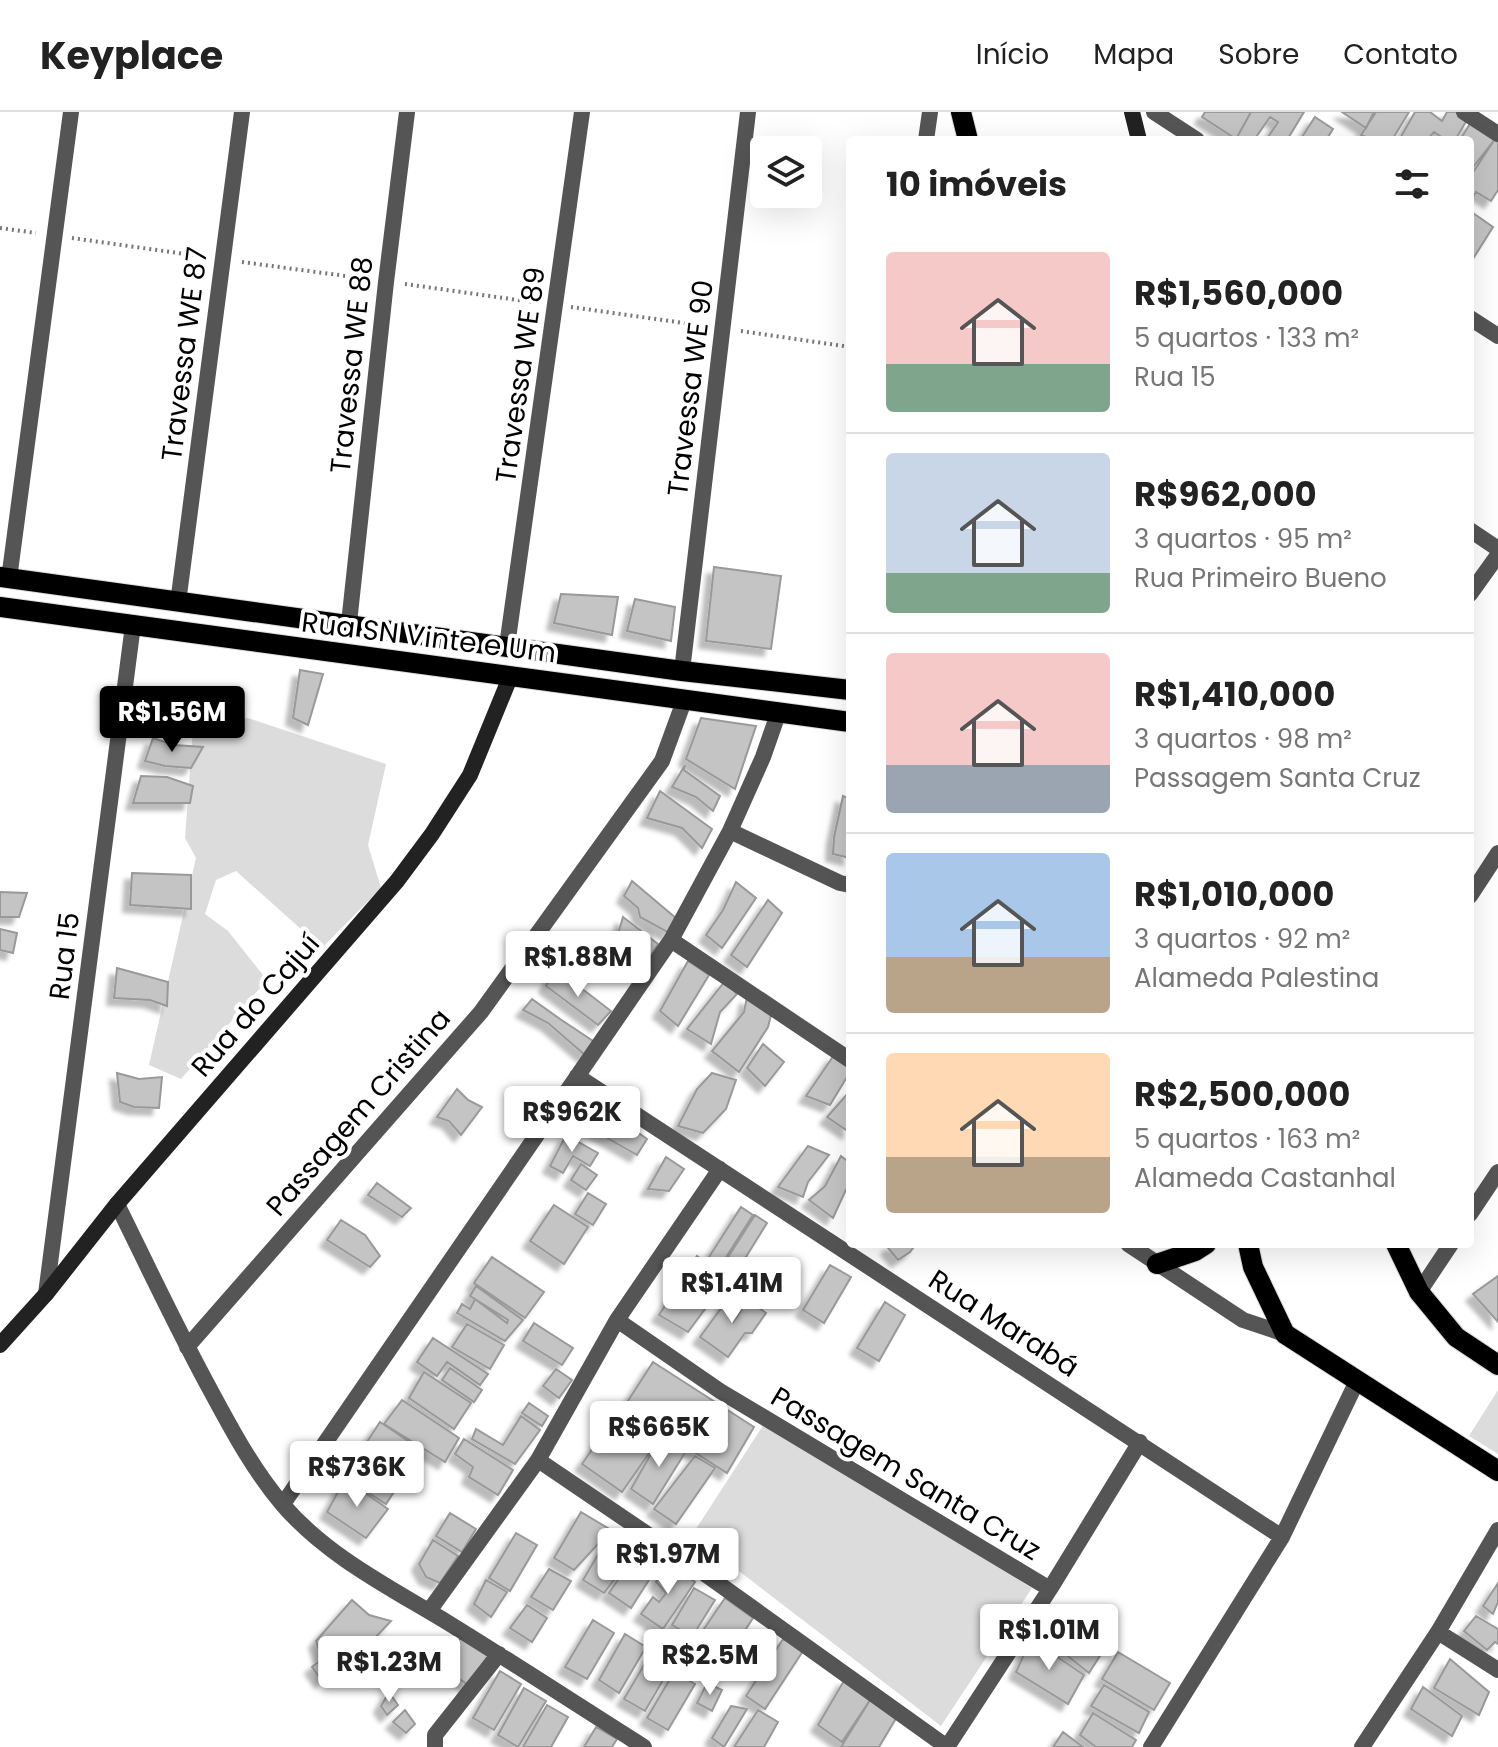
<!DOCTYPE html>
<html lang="pt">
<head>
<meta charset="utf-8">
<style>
  :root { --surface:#fff; --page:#f2f2f2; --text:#222; --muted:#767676; --line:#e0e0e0; --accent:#000 }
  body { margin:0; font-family:Poppins,sans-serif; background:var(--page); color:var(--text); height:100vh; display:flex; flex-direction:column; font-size:30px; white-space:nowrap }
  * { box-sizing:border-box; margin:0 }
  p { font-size:26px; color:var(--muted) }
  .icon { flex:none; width:44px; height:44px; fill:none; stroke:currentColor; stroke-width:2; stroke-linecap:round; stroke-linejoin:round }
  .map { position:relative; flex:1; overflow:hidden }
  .side { position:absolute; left:846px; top:24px; width:628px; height:1112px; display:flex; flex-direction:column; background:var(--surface); border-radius:8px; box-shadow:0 8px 32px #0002 }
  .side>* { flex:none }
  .controls { position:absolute; left:750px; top:24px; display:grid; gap:16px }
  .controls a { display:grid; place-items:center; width:72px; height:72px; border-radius:8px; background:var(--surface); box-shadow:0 8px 32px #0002; font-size:40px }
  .price { position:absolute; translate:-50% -68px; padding:0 18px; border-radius:8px; background:#fff; color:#222; font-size:26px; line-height:52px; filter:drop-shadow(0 2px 4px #0008) }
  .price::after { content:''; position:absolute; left:50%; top:48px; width:24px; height:18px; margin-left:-12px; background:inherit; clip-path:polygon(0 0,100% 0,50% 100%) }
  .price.current { background:var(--accent); color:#fff }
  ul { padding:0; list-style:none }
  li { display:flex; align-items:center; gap:24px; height:200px; padding:0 40px }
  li+li { border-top:2px solid var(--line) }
  li span { display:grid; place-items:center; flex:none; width:224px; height:160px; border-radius:8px; color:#555 }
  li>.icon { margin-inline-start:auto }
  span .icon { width:96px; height:96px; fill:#fffc; stroke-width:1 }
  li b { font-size:34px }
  h2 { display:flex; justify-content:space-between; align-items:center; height:96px; padding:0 40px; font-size:34px }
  header { display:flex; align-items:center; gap:48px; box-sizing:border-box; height:112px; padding:0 40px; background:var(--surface); border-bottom:2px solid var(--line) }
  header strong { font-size:38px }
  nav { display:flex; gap:44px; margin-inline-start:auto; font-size:28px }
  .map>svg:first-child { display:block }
</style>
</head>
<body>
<header>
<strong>Keyplace</strong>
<nav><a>Início</a><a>Mapa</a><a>Sobre</a><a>Contato</a></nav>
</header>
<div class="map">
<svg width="1498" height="1635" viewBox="0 0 1498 1635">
  <defs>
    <filter id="shadow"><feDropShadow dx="-7" dy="7" stdDeviation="2" flood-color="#0004"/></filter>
  </defs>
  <rect width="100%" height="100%" fill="#fff"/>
  <path fill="#dcdcdc" d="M 248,606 L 386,652 L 368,733 L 381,776 L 322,836 L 236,759 L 216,768 L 205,802 L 228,819 L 267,868 L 181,967 L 149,953 L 196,746 L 185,726 L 193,617 Z
    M 1498,1278 L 1498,1342 L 1469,1324 Z
    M 764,1312 L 1032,1476 L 941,1614 L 692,1423 Z"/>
  <path fill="#c4c4c4" stroke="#999" stroke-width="2" filter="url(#shadow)" d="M 1205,0 L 1251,0 L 1236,27 L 1202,5 Z
    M 1251,0 L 1304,0 L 1287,28 L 1266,28 L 1278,10 L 1270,5 L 1254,28 L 1236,27 Z
    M 1342,0 L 1374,0 L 1366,16 Z
    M 1376,0 L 1409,0 L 1392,28 L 1373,28 L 1361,23 Z
    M 1415,0 L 1430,0 L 1442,9 L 1447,0 L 1456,0 L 1467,8 L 1455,28 L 1446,28 L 1434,20 L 1427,28 L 1399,28 Z
    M 1315,5 L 1333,17 L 1326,28 L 1300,28 Z
    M 1471,10 L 1495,27 L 1470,59 L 1470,28 L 1460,28 Z
    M 1495,27 L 1498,29 L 1498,78 L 1491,89 L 1476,80 L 1472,88 L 1470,65 Z
    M 1473,101 L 1493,115 L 1471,150 L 1470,106 Z
    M 714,455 L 781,464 L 771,537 L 706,529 Z
    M 561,482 L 618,485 L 612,523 L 554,511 Z
    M 635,487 L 675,495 L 671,529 L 627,519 Z
    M 300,558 L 323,562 L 308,613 L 293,606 Z
    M 701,606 L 756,614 L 735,677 L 686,647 Z
    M 153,626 L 174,633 L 203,635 L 191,656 L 165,654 L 145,649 Z
    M 685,653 L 684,658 L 720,684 L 713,699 L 696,685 L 672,675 Z
    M 141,664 L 167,665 L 193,674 L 190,691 L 133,691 Z
    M 660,679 L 712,717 L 702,736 L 682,716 L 647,706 Z
    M 843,684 L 850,687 L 850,746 L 833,742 L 834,725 Z
    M 132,761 L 191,763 L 191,797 L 130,793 Z
    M 632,769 L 677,807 L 669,821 L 640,805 L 638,796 L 624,784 Z
    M 736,770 L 756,786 L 722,836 L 706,823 L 723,798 Z
    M 0,780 L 27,781 L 19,805 L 0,805 Z
    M 768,788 L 782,801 L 747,855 L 731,843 Z
    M 623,805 L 658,832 L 649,845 L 617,825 Z
    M 0,817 L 17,821 L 13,841 L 0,838 Z
    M 688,849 L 709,863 L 678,914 L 660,899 Z
    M 117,856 L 168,870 L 167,894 L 150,888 L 114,886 Z
    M 553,860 L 585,879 L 611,899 L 598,913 L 546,874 Z
    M 725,869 L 737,882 L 720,900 L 711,932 L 687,917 Z
    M 747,885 L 772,899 L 768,915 L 739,960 L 712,939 L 744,900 Z
    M 532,887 L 560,907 L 596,931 L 585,943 L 548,911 L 523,898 Z
    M 763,932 L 784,950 L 765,974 L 747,956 Z
    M 834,943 L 850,956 L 850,960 L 830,993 L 806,984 Z
    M 117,961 L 139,967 L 162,965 L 159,996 L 134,995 L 120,990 Z
    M 712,961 L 736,968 L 726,997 L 703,1021 L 678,1014 L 697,977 Z
    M 457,977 L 468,988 L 482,995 L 461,1023 L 449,1009 L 437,1005 Z
    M 850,979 L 850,1018 L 849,1020 L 827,1005 Z
    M 592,987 L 647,1027 L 637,1043 L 579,1010 Z
    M 566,1023 L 598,1041 L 590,1054 L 573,1044 L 563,1061 L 550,1054 Z
    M 808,1034 L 829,1043 L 808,1070 L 803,1085 L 778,1075 Z
    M 841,1044 L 850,1051 L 850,1069 L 833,1106 L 809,1088 L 825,1074 Z
    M 666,1045 L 684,1057 L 669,1079 L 648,1077 Z
    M 581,1052 L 597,1063 L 586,1078 L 571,1068 Z
    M 377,1071 L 411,1096 L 402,1105 L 368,1083 Z
    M 588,1081 L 606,1092 L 593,1113 L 575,1102 Z
    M 554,1093 L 588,1115 L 564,1152 L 530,1129 Z
    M 741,1095 L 753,1103 L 721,1153 L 709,1145 Z
    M 755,1103 L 767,1111 L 736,1161 L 723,1153 Z
    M 341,1108 L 365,1123 L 380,1144 L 370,1155 L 327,1128 Z
    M 891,1132 L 916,1132 L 910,1140 L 898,1148 L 888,1136 Z
    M 697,1144 L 728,1166 L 688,1220 L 659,1203 Z
    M 492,1145 L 544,1180 L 525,1206 L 474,1171 Z
    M 830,1153 L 851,1165 L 824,1211 L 803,1198 Z
    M 1498,1164 L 1498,1210 L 1473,1182 Z
    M 476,1174 L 523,1208 L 505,1229 L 457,1201 L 462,1192 L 470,1197 L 475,1187 L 507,1211 L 508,1208 L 470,1184 Z
    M 733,1180 L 740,1185 L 734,1194 L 734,1209 L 748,1188 L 766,1201 L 752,1221 L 745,1221 L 728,1245 L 700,1225 Z
    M 885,1190 L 905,1203 L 879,1249 L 857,1236 Z
    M 534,1211 L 573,1236 L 562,1253 L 523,1229 Z
    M 467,1212 L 504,1233 L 490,1257 L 452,1235 Z
    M 433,1226 L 488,1262 L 480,1273 L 447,1250 L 437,1264 L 417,1250 Z
    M 653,1250 L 754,1315 L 727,1361 L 624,1295 Z
    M 450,1256 L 482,1278 L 474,1290 L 442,1268 Z
    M 556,1257 L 572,1268 L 559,1286 L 543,1274 Z
    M 424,1260 L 471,1291 L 454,1317 L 409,1286 Z
    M 402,1288 L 459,1326 L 445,1350 L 384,1312 Z
    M 529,1291 L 548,1304 L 542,1314 L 522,1301 Z
    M 621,1295 L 661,1324 L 622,1380 L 582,1352 Z
    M 521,1304 L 540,1318 L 515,1352 L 472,1327 L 476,1317 L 503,1333 Z
    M 380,1310 L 417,1335 L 387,1351 L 399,1372 L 386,1392 L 344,1365 Z
    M 661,1324 L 688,1336 L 653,1392 L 631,1377 Z
    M 464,1327 L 513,1358 L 498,1383 L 469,1365 L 473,1355 L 455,1342 Z
    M 695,1344 L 715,1356 L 676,1412 L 654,1397 Z
    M 345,1367 L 388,1397 L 366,1426 L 327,1400 Z
    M 581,1400 L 611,1418 L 574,1458 L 554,1446 Z
    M 450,1401 L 476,1417 L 462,1440 L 436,1424 Z
    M 516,1421 L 537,1433 L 510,1479 L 489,1466 Z
    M 610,1422 L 638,1436 L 604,1481 L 583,1468 Z
    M 433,1428 L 458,1444 L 440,1471 L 426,1465 L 419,1452 Z
    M 640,1435 L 661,1449 L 631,1496 L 609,1481 Z
    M 669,1452 L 695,1470 L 663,1517 L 641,1502 L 653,1485 L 659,1490 L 666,1481 L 656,1470 Z
    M 549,1457 L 571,1469 L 553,1498 L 531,1485 Z
    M 486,1468 L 507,1480 L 491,1505 L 474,1492 Z
    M 1498,1471 L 1498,1490 L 1493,1502 L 1483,1494 Z
    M 694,1476 L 715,1488 L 692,1525 L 672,1513 Z
    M 725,1486 L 753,1506 L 721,1556 L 693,1533 Z
    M 352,1488 L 369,1503 L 391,1509 L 354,1548 L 340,1547 L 322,1569 L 312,1555 L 322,1547 L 316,1529 Z
    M 527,1493 L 547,1506 L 532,1530 L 510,1516 Z
    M 1058,1502 L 1093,1527 L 1108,1531 L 1089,1561 L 1045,1526 Z
    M 1476,1504 L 1498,1517 L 1498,1532 L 1495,1530 L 1487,1538 L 1464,1519 Z
    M 593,1508 L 614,1521 L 587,1567 L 565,1555 Z
    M 625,1522 L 646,1535 L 619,1581 L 599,1568 Z
    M 462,1523 L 489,1542 L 469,1574 L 444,1555 Z
    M 783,1527 L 803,1539 L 765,1597 L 746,1584 Z
    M 1031,1527 L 1084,1563 L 1068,1592 L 1016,1560 Z
    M 1118,1540 L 1170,1571 L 1154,1598 L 1102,1567 Z
    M 651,1541 L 672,1553 L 645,1599 L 624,1587 Z
    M 1450,1547 L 1489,1580 L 1479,1603 L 1434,1576 Z
    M 500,1559 L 521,1572 L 494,1618 L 473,1606 Z
    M 674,1560 L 695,1572 L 668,1618 L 647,1606 Z
    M 845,1567 L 874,1582 L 842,1630 L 818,1613 Z
    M 707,1571 L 722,1578 L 712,1599 L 697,1591 Z
    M 1104,1573 L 1149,1600 L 1139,1621 L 1091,1594 Z
    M 1423,1575 L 1462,1604 L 1452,1624 L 1411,1597 Z
    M 524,1576 L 546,1589 L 518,1635 L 498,1623 Z
    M 389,1580 L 398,1593 L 387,1603 L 381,1594 Z
    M 872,1585 L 898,1603 L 879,1635 L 841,1635 Z
    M 547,1593 L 568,1605 L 551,1635 L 523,1635 Z
    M 731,1594 L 747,1597 L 724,1635 L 712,1626 Z
    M 405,1598 L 415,1612 L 406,1621 L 393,1610 Z
    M 758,1598 L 778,1610 L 764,1635 L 734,1635 Z
    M 1093,1601 L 1136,1628 L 1132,1635 L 1096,1635 L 1080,1623 Z
    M 596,1615 L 617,1627 L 612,1635 L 584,1635 Z
    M 1063,1620 L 1083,1635 L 1053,1635 Z"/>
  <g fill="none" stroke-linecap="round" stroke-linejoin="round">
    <g stroke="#dbdbdb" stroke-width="22">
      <path id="primary" d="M 961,0 L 968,28
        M 0,465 L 682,559 L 850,578
        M 0,495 L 850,610
        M 1248,1132 L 1253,1155 L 1285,1222 L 1498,1359
        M 1396,1132 L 1419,1180 L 1456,1225 L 1498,1253
        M 1157,1152 L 1195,1139 L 1206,1132"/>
    </g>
    <path stroke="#777" stroke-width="4" stroke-dasharray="2 4" stroke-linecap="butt" d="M 0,116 L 36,121
      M 72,126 L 206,145
      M 242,150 L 368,167
      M 405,172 L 539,191
      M 571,195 L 705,214
      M 741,219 L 850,235"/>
    <path stroke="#555" stroke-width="16" d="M 1154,0 L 1197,28
      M 1464,0 L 1498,22
      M 926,28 L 930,0
      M 1470,206 L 1498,224
      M 1470,418 L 1498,437
      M 9,467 L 71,0
      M 1470,482 L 1498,443
      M 178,491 L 242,0
      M 349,511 L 386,170 L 407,0
      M 507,534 L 582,0
      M 682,559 L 748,0
      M 730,719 L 840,771 L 850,773
      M 1470,784 L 1498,741
      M 671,828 L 850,948
      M 577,964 L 1282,1425
      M 117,1092 C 148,1155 178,1219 212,1281 C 233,1320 254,1359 283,1393 C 328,1445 391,1476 450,1512 C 515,1552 579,1594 644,1635
      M 1470,1102 L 1498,1060
      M 1128,1132 L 1243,1208 L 1285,1222
      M 1419,1180 L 1451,1132
      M 46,1182 L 133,513
      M 617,1208 L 720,1279 L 1050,1477
      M 187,1235 L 481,900 L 662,649 L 684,589
      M 538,1348 L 684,1447 L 947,1635
      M 283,1392 L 671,828 L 730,719 L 763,645 L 778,602
      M 429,1499 L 538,1348 L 617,1208 L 720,1057
      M 1438,1520 L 1498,1558
      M 435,1635 L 435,1623 L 499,1542
      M 947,1635 L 1050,1477 L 1140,1330
      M 1151,1635 L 1282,1425 L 1357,1269
      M 1362,1635 L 1438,1520 L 1498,1418"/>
    <path stroke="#222" stroke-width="16" d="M 1132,0 L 1139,28
      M 0,1233 L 46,1182 L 117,1092 L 397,769 L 432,722 L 470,663 L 511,563"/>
    <use href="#primary" stroke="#000" stroke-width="20"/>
  </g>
  <g text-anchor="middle" stroke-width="8" stroke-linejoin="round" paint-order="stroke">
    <g font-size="28" fill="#000" stroke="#fff">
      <text transform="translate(184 242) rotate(-83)" y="10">Travessa WE 87</text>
      <text transform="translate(351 253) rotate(-84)" y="10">Travessa WE 88</text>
      <text transform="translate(520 263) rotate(-82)" y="10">Travessa WE 89</text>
      <text transform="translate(690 276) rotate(-83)" y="10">Travessa WE 90</text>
      <text transform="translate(429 525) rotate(7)" y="10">Rua SN Vinte e Um</text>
      <text transform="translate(64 844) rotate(-83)" y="10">Rua 15</text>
      <text transform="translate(255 893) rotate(-49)" y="10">Rua do Cajuí</text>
      <text transform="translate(358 1000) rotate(-49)" y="10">Passagem Cristina</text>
      <text transform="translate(1004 1211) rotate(33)" y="10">Rua Marabá</text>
      <text transform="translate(906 1361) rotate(31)" y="10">Passagem Santa Cruz</text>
    </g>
  </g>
</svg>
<div class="controls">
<a><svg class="icon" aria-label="layers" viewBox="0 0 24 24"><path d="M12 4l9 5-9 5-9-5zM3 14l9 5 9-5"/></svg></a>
</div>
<b class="price current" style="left:172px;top:642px">R$1.56M</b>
<b class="price" style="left:578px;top:887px">R$1.88M</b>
<b class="price" style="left:572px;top:1042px">R$962K</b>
<b class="price" style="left:732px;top:1213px">R$1.41M</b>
<b class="price" style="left:659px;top:1357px">R$665K</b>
<b class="price" style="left:357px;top:1397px">R$736K</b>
<b class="price" style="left:668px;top:1484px">R$1.97M</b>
<b class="price" style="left:1049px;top:1560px">R$1.01M</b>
<b class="price" style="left:710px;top:1585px">R$2.5M</b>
<b class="price" style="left:389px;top:1592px">R$1.23M</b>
<section class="side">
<h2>10 imóveis<svg class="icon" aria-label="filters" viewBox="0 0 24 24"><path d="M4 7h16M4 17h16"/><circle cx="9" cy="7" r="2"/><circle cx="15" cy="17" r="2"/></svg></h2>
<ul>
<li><span style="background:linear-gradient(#f6c9c9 70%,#7fa58c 0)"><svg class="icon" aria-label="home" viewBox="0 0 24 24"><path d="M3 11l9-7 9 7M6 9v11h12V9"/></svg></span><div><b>R$1,560,000</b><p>5 quartos · 133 m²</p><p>Rua 15</p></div></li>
<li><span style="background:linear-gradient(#c9d6e8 75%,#7fa58c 0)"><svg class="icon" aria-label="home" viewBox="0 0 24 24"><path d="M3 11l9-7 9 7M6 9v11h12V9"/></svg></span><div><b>R$962,000</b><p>3 quartos · 95 m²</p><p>Rua Primeiro Bueno</p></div></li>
<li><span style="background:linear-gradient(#f6c9c9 70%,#9aa5b1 0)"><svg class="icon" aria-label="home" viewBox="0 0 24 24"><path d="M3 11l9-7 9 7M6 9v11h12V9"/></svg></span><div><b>R$1,410,000</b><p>3 quartos · 98 m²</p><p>Passagem Santa Cruz</p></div></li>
<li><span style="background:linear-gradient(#a9c7e8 65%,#b9a48a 0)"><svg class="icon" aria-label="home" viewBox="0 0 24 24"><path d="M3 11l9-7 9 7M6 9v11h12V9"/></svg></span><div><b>R$1,010,000</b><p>3 quartos · 92 m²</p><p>Alameda Palestina</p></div></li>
<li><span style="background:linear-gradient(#ffd9b3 65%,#b9a48a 0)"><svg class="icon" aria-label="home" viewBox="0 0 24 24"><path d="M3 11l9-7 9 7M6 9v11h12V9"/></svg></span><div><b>R$2,500,000</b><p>5 quartos · 163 m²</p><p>Alameda Castanhal</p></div></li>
</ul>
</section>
</div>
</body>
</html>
